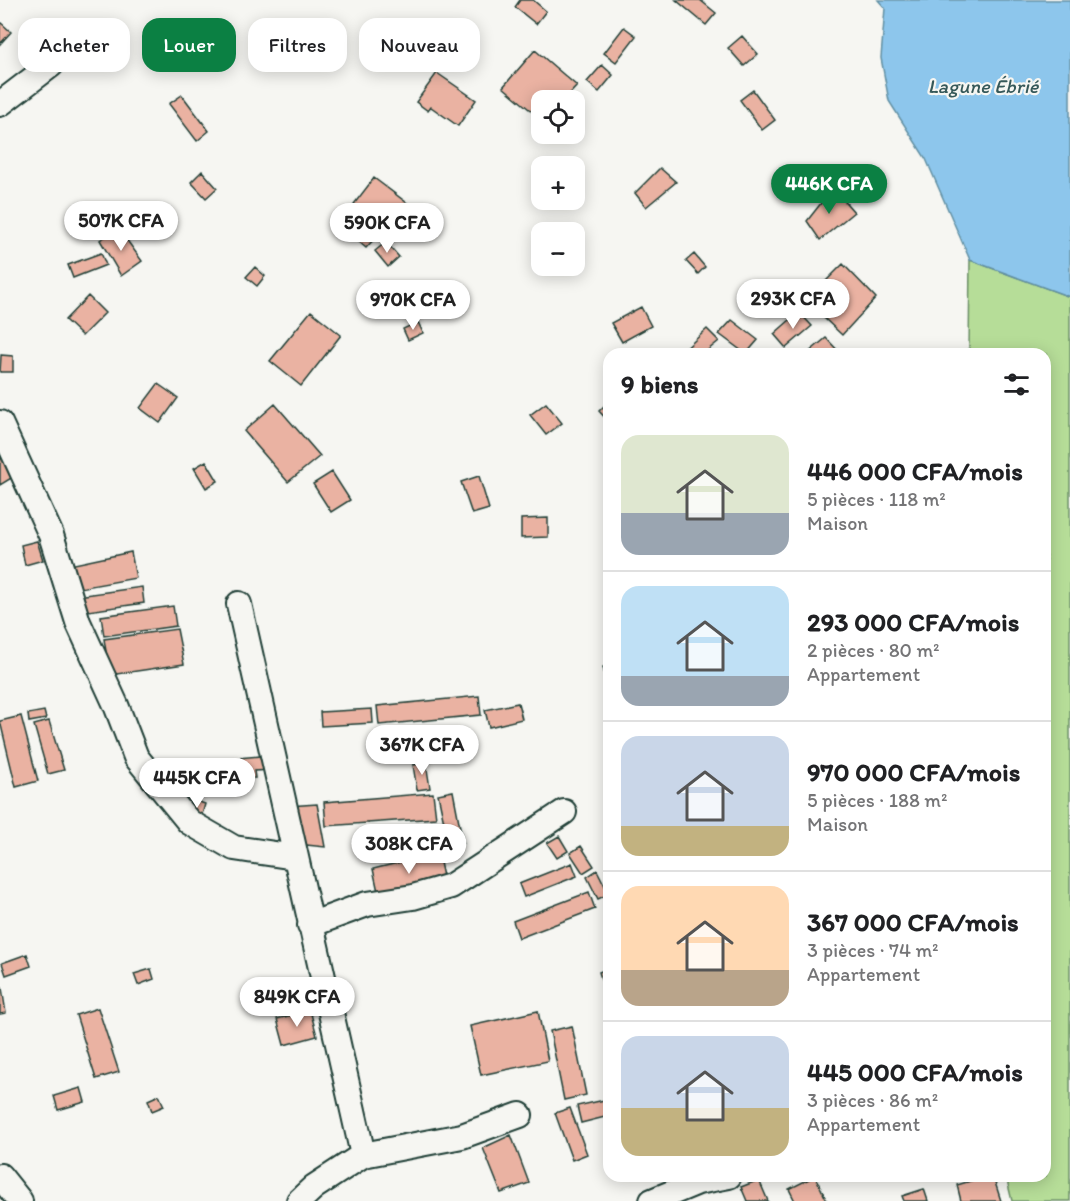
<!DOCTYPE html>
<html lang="fr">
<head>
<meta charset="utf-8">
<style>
  :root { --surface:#fff; --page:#f2f2f2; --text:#202124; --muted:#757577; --line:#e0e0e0; --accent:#0b8043 }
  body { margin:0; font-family:Itim,sans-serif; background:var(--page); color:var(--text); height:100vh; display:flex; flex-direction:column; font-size:22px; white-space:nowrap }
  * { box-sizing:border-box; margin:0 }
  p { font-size:20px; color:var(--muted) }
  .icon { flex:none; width:33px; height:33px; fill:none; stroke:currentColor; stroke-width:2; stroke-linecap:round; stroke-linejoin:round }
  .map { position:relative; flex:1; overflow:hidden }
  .side { position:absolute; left:603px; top:348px; width:448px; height:834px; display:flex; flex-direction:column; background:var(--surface); border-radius:18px; box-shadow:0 3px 15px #0003 }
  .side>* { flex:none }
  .banner { position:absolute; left:18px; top:18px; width:495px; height:54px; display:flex; gap:12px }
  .tools { position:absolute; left:531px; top:90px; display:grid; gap:12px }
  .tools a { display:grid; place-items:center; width:54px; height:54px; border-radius:12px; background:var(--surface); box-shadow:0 3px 15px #0003; font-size:30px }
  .price { position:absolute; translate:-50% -51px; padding:0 14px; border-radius:21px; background:#fff; color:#222; font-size:20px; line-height:39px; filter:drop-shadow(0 2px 3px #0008) }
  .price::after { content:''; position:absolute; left:50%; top:36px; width:18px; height:14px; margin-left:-9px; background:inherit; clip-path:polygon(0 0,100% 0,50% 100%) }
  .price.selected { background:var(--accent); color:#fff }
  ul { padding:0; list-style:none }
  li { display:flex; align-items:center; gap:18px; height:150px; padding:0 18px }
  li+li { border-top:2px solid var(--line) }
  li span { display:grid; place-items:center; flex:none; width:168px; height:120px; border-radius:18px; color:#555 }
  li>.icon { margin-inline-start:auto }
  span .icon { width:72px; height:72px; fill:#fffc; stroke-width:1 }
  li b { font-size:26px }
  h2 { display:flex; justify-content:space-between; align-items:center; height:72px; padding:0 18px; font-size:26px }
  .chip { padding:0 21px; border-radius:18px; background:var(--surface); box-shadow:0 3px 15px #0003; font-size:21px; line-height:54px }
  .chip.selected { background:var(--accent); color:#fff }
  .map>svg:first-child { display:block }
</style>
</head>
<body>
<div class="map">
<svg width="1070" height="1201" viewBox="0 0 1070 1201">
  <rect width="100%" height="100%" fill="#f6f6f2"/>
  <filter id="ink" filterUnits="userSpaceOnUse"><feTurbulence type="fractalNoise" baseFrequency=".0167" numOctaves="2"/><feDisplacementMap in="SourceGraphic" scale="12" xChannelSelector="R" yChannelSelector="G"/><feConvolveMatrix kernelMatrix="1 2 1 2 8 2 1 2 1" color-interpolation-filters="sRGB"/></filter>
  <g filter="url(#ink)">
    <path fill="#b6dd98" stroke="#6a8d66" stroke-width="1.5" d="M 970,260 L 1070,297 L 1070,1201 L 1012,1201 L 1006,1176 L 1046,1176 L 1046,354 L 969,354 Z"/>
    <path fill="#8dc6ec" stroke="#618fa2" stroke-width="1.5" d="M 878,0 L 1070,0 L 1070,297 L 970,260 L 926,159 L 889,101 L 881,58 L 885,8 Z"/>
    <path fill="#eab2a2" stroke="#1f3d34" stroke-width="1.5" d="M 520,0 L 533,0 L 546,11 L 536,24 L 515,7 Z
      M 676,0 L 700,0 L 716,13 L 706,25 Z
      M 0,22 L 11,32 L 0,44 Z
      M 624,27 L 636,36 L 616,62 L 604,53 Z
      M 742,36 L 758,54 L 744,66 L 728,48 Z
      M 535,50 L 577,86 L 564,100 L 542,100 L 542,120 L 503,87 Z
      M 602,65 L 613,75 L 599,92 L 587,82 Z
      M 437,73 L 476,100 L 458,126 L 431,107 L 428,111 L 416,102 Z
      M 753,90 L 775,120 L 762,130 L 740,100 Z
      M 182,95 L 209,131 L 197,141 L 169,104 Z
      M 660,168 L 676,182 L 646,207 L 635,193 Z
      M 202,171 L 217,188 L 206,198 L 191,182 Z
      M 374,178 L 407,203 L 388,229 L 354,204 Z
      M 833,188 L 854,212 L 820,240 L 807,221 Z
      M 344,212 L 375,238 L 366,248 L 336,222 Z
      M 118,228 L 142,261 L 121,276 L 100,240 Z
      M 386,242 L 399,257 L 388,267 L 375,251 Z
      M 101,253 L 106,265 L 73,278 L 68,265 Z
      M 694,254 L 705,267 L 698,274 L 686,261 Z
      M 843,264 L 876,298 L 842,335 L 806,301 Z
      M 255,267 L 265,276 L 257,286 L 246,277 Z
      M 88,296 L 105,313 L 82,336 L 65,320 Z
      M 641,307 L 651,326 L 622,342 L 611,323 Z
      M 311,311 L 341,335 L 301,386 L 270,361 Z
      M 799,312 L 812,326 L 786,348 L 774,334 Z
      M 732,320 L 758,340 L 746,354 L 719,334 Z
      M 418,322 L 423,333 L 408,340 L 403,329 Z
      M 707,329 L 719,341 L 708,350 L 712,354 L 680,354 Z
      M 826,338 L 841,354 L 808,353 Z
      M 1,355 L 13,356 L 13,372 L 0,372 Z
      M 158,384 L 178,398 L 160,423 L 140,408 Z
      M 609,401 L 609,422 L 599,411 Z
      M 546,403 L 562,423 L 546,435 L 530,415 Z
      M 275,404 L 320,456 L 288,482 L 244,431 Z
      M 0,455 L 13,477 L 0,485 Z
      M 206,461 L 218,481 L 206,488 L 194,468 Z
      M 332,472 L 350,500 L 331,512 L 313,484 Z
      M 479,476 L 489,509 L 472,514 L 461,482 Z
      M 548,518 L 548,537 L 521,538 L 521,519 Z
      M 37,541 L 43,560 L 25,565 L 21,545 Z
      M 131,552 L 136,578 L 69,590 L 65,566 Z
      M 142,587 L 144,603 L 81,612 L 78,596 Z
      M 173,606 L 176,626 L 104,636 L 101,616 Z
      M 177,629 L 184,664 L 110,675 L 104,639 Z
      M 609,666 L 609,693 L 603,667 Z
      M 479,696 L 481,715 L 379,725 L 377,706 Z
      M 518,703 L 522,719 L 489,727 L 485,710 Z
      M 372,709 L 373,723 L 321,726 L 320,712 Z
      M 44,711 L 46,719 L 29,722 L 28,714 Z
      M 21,716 L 38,781 L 16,787 L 0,721 Z
      M 49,721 L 64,770 L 48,774 L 34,725 Z
      M 384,731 L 411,731 L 411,750 L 383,750 Z
      M 271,755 L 272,770 L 254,771 L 255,778 L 241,779 L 240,771 L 205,774 L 204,761 Z
      M 426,763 L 430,788 L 417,790 L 413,765 Z
      M 453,791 L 463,843 L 449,846 L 438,794 Z
      M 433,793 L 436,818 L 326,826 L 324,802 Z
      M 193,800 L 205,804 L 201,818 L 188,815 Z
      M 317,804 L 325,847 L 297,844 L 289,806 Z
      M 559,836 L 568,851 L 557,858 L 547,843 Z
      M 581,846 L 594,866 L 583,873 L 570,853 Z
      M 438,853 L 444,881 L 379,896 L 373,869 Z
      M 572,863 L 577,876 L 524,897 L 519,884 Z
      M 597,870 L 609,894 L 598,899 L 587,877 Z
      M 589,892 L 595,909 L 519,938 L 513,921 Z
      M 27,954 L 31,966 L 6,975 L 2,963 Z
      M 609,968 L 609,995 L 606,996 L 599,972 Z
      M 151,969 L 154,979 L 138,985 L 134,974 Z
      M 2,988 L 6,1013 L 0,1014 L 0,989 Z
      M 98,1008 L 119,1072 L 96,1079 L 76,1015 Z
      M 310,1010 L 317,1036 L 284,1045 L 277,1019 Z
      M 538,1011 L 548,1061 L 481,1075 L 470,1026 Z
      M 572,1026 L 586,1095 L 564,1100 L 550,1031 Z
      M 81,1088 L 85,1102 L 58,1110 L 54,1096 Z
      M 159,1095 L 164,1106 L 152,1111 L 148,1100 Z
      M 609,1099 L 609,1116 L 581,1123 L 577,1106 Z
      M 570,1108 L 587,1154 L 572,1160 L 555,1113 Z
      M 511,1135 L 529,1183 L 501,1193 L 483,1148 Z
      M 815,1176 L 827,1201 L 795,1201 L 789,1189 Z
      M 987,1176 L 993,1176 L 1001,1201 L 961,1201 L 957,1185 Z
      M 759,1180 L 768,1201 L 747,1201 L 741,1187 Z
      M 924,1189 L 928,1201 L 904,1201 L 902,1196 Z"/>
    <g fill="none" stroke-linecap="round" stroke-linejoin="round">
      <g stroke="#1f3d34" stroke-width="28">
        <path id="street" d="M 0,104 L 51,65
          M 0,423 L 51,535 L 78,622 L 116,705 L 136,757 L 189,822 L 234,848 L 295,857
          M 239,604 L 363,1155
          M 310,925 L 367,904 L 413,897 L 451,886 L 564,812
          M 0,1176 L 20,1201
          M 299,1201 L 314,1187 L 363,1155 L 462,1136 L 520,1115
          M 652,1201 L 698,1182 L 729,1176"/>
      </g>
      <use href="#street" stroke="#f6f6f2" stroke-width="24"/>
    </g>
  </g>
  <g text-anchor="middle" stroke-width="4.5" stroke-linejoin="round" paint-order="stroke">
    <g font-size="20" font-style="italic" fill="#355859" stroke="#f6f6f2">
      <text x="983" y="93">Lagune Ébrié</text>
    </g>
  </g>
</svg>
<div class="tools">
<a><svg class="icon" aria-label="locate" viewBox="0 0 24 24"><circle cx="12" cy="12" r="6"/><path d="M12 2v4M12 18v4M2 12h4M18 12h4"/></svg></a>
<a>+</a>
<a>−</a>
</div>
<b class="price selected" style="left:829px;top:215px">446K CFA</b>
<b class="price" style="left:121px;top:252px">507K CFA</b>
<b class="price" style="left:387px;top:254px">590K CFA</b>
<b class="price" style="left:793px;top:330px">293K CFA</b>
<b class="price" style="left:413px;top:331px">970K CFA</b>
<b class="price" style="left:422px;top:776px">367K CFA</b>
<b class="price" style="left:197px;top:809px">445K CFA</b>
<b class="price" style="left:409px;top:875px">308K CFA</b>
<b class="price" style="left:297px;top:1028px">849K CFA</b>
<div class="banner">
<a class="chip">Acheter</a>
<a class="chip selected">Louer</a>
<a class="chip">Filtres</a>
<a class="chip">Nouveau</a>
</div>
<section class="side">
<h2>9 biens<svg class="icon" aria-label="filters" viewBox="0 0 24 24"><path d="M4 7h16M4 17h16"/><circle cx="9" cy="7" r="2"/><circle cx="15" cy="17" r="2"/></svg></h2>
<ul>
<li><span style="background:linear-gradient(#dfe7d0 65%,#9aa5b1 0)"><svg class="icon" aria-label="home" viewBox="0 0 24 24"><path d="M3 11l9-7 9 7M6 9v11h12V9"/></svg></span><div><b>446 000 CFA/mois</b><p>5 pièces · 118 m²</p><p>Maison</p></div></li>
<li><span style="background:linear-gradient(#bfe0f5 75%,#9aa5b1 0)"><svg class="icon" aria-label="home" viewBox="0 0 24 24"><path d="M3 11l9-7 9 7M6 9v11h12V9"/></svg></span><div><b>293 000 CFA/mois</b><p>2 pièces · 80 m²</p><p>Appartement</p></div></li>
<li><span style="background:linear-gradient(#c9d6e8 75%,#c2b280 0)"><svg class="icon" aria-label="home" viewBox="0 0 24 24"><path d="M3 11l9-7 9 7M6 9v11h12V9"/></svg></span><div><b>970 000 CFA/mois</b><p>5 pièces · 188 m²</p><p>Maison</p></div></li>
<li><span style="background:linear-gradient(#ffd9b3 70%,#b9a48a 0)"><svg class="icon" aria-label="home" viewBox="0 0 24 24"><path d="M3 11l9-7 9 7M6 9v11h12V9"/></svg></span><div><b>367 000 CFA/mois</b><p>3 pièces · 74 m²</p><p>Appartement</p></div></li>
<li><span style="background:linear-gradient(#c9d6e8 60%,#c2b280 0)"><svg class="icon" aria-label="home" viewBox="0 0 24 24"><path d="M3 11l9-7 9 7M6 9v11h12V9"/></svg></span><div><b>445 000 CFA/mois</b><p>3 pièces · 86 m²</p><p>Appartement</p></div></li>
</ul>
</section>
</div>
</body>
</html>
